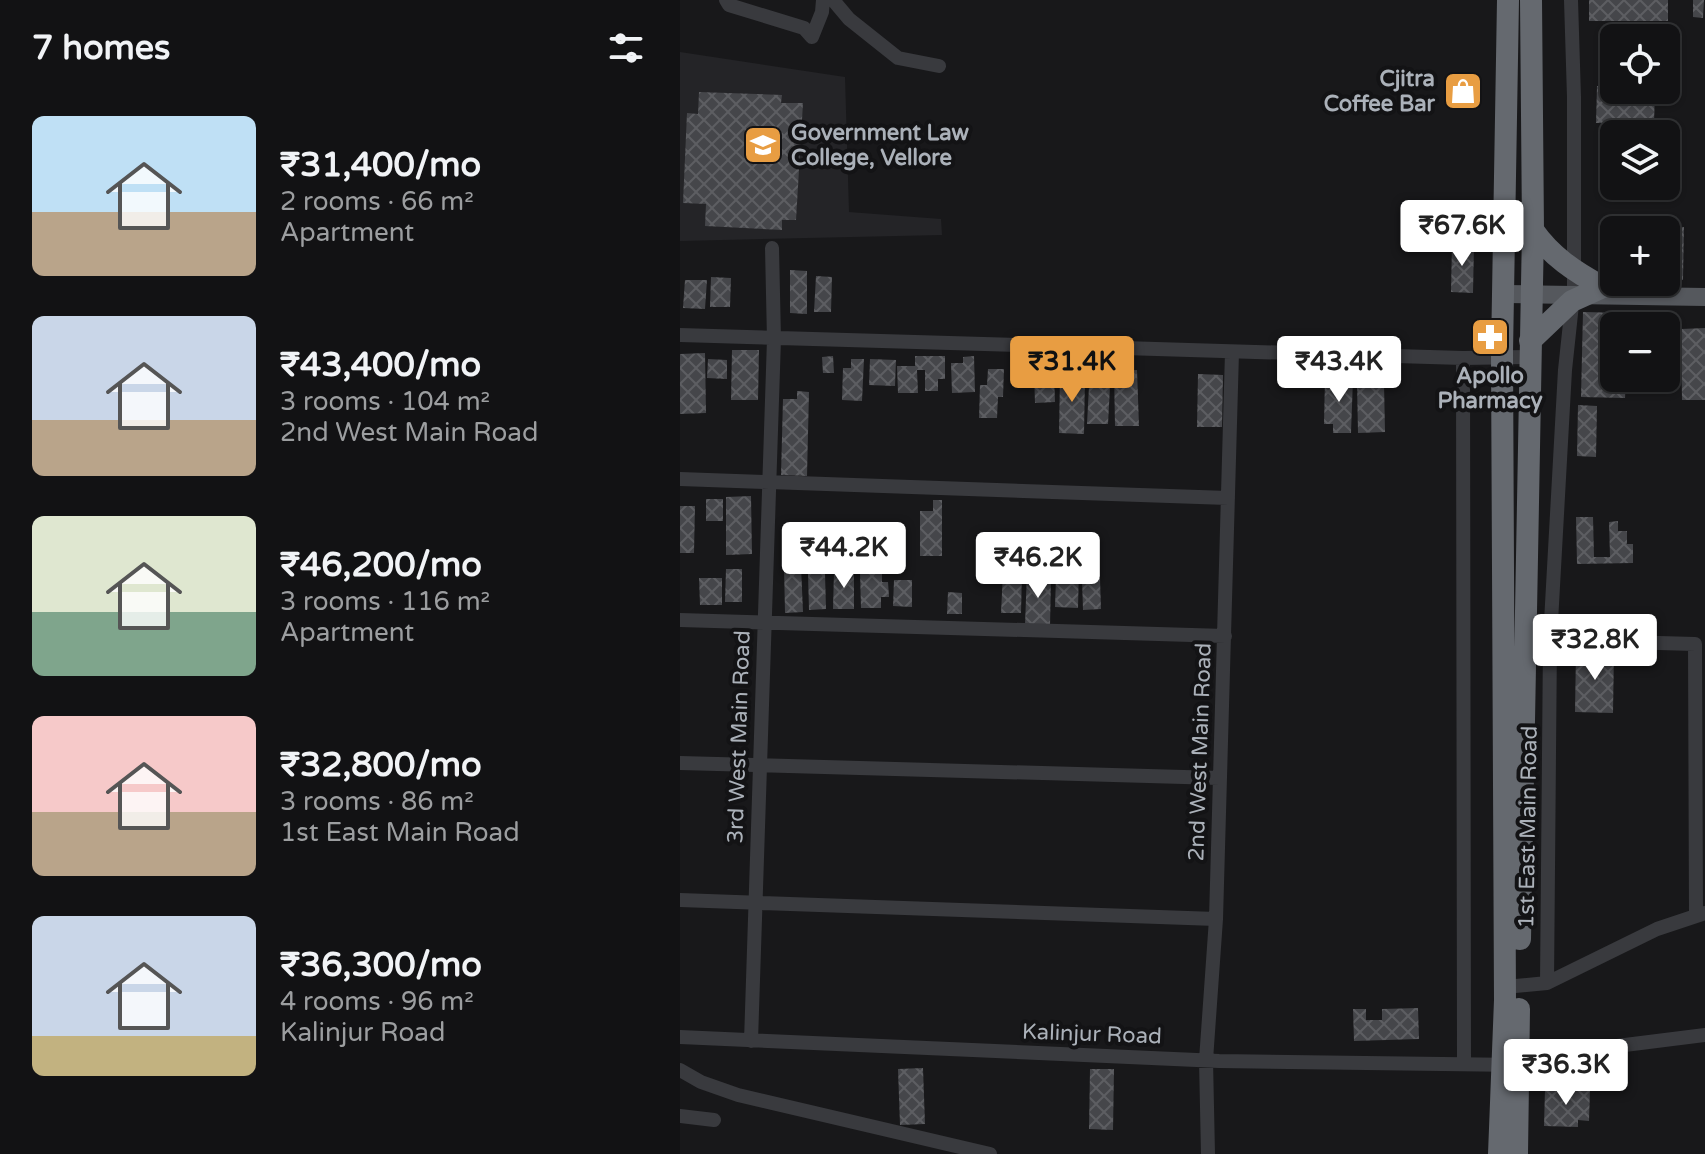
<!DOCTYPE html>
<html lang="en">
<head>
<meta charset="utf-8">
<style>
  :root { --surface:#121214; --page:#1b1b1d; --text:#f1f3f6; --muted:#9c9ea0; --line:#313234; --accent:#e89d42 }
  body { margin:0; font-family:"Varela Round",sans-serif; background:var(--page); color:var(--text); height:100vh; display:flex; flex-direction:column; font-size:30px; white-space:nowrap }
  * { box-sizing:border-box; margin:0 }
  p { font-size:26px; color:var(--muted) }
  .icon { flex:none; width:44px; height:44px; fill:none; stroke:currentColor; stroke-width:2; stroke-linecap:round; stroke-linejoin:round }
  .map { position:relative; flex:1; overflow:hidden }
  .sheet { display:flex; flex-direction:column; background:var(--surface); width:680px }
  .sheet>* { flex:none }
  .tools { position:absolute; left:920px; top:24px; display:grid; gap:16px }
  .tools a { display:grid; place-items:center; width:80px; height:80px; border-radius:12px; background:var(--surface); box-shadow:0 2px 6px #0004,0 0 0 2px var(--line); font-size:40px }
  .price { position:absolute; translate:-50% -68px; padding:0 18px; border-radius:8px; background:#fff; color:#222; font-size:26px; line-height:52px; filter:drop-shadow(0 2px 4px #0008) }
  .price::after { content:''; position:absolute; left:50%; top:48px; width:24px; height:18px; margin-left:-12px; background:inherit; clip-path:polygon(0 0,100% 0,50% 100%) }
  .price.active { background:var(--accent); color:#111 }
  ul { padding:0; list-style:none }
  li { display:flex; align-items:center; gap:24px; height:200px; padding:0 32px }
  li span { display:grid; place-items:center; flex:none; width:224px; height:160px; border-radius:12px; color:#555 }
  li>.icon { margin-inline-start:auto }
  span .icon { width:96px; height:96px; fill:#fffc; stroke-width:1 }
  li b { font-size:34px }
  h2 { display:flex; justify-content:space-between; align-items:center; height:96px; padding:0 32px; font-size:34px }
  main { display:flex; flex:1; min-height:0 }
  .map>svg:first-child { display:block }
</style>
</head>
<body>
<main>
<section class="sheet">
<h2>7 homes<svg class="icon" aria-label="filters" viewBox="0 0 24 24"><path d="M4 7h16M4 17h16"/><circle cx="9" cy="7" r="2"/><circle cx="15" cy="17" r="2"/></svg></h2>
<ul>
<li><span style="background:linear-gradient(#bfe0f5 60%,#b9a48a 0)"><svg class="icon" aria-label="home" viewBox="0 0 24 24"><path d="M3 11l9-7 9 7M6 9v11h12V9"/></svg></span><div><b>₹31,400/mo</b><p>2 rooms · 66 m²</p><p>Apartment</p></div></li>
<li><span style="background:linear-gradient(#c9d6e8 65%,#b9a48a 0)"><svg class="icon" aria-label="home" viewBox="0 0 24 24"><path d="M3 11l9-7 9 7M6 9v11h12V9"/></svg></span><div><b>₹43,400/mo</b><p>3 rooms · 104 m²</p><p>2nd West Main Road</p></div></li>
<li><span style="background:linear-gradient(#dfe7d0 60%,#7fa58c 0)"><svg class="icon" aria-label="home" viewBox="0 0 24 24"><path d="M3 11l9-7 9 7M6 9v11h12V9"/></svg></span><div><b>₹46,200/mo</b><p>3 rooms · 116 m²</p><p>Apartment</p></div></li>
<li><span style="background:linear-gradient(#f6c9c9 60%,#b9a48a 0)"><svg class="icon" aria-label="home" viewBox="0 0 24 24"><path d="M3 11l9-7 9 7M6 9v11h12V9"/></svg></span><div><b>₹32,800/mo</b><p>3 rooms · 86 m²</p><p>1st East Main Road</p></div></li>
<li><span style="background:linear-gradient(#c9d6e8 75%,#c2b280 0)"><svg class="icon" aria-label="home" viewBox="0 0 24 24"><path d="M3 11l9-7 9 7M6 9v11h12V9"/></svg></span><div><b>₹36,300/mo</b><p>4 rooms · 96 m²</p><p>Kalinjur Road</p></div></li>
</ul>
</section>
<div class="map">
<svg width="1025" height="1154" viewBox="0 0 1025 1154">
  <defs>
    <pattern id="building-cross-hatch" width="8" height="8" patternUnits="userSpaceOnUse" patternTransform="scale(2)"><rect width="8" height="8" fill="#45464a"/><path d="M0 0l8 8M0 8l8-8" fill="none" stroke="#5d5e62"/></pattern>
  </defs>
  <rect width="100%" height="100%" fill="#18181a"/>
  <path fill="#242427" d="M 0,52 L 165,77 L 169,212 L 261,219 L 262,235 L 0,241 Z"/>
  <path fill="url(#building-cross-hatch)" d="M 909,0 L 988,0 L 988,21 L 909,21 Z
    M 1013,0 L 1024,0 L 1023,18 L 1013,17 Z
    M 917,86 L 934,86 L 934,90 L 975,90 L 974,123 L 916,123 Z
    M 19,92 L 102,95 L 101,103 L 123,103 L 116,220 L 102,220 L 102,230 L 25,226 L 26,204 L 3,203 L 7,113 L 18,114 Z
    M 978,226 L 1004,227 L 1003,280 L 986,280 L 986,230 L 978,230 Z
    M 772,243 L 794,244 L 793,293 L 771,292 Z
    M 110,270 L 127,271 L 127,314 L 110,313 Z
    M 136,276 L 152,277 L 151,312 L 134,312 Z
    M 31,277 L 51,278 L 50,307 L 30,307 Z
    M 5,280 L 27,280 L 25,309 L 3,308 Z
    M 903,312 L 947,313 L 947,326 L 934,326 L 934,378 L 946,378 L 945,398 L 901,397 Z
    M 1025,328 L 1025,400 L 1002,400 L 1001,329 Z
    M 52,350 L 79,350 L 78,400 L 51,400 Z
    M 25,353 L 26,413 L 0,414 L 0,354 Z
    M 153,356 L 154,373 L 143,373 L 142,357 Z
    M 235,356 L 265,356 L 265,379 L 258,379 L 258,391 L 245,391 L 245,370 L 237,370 L 238,393 L 218,393 L 217,366 L 235,366 Z
    M 294,356 L 295,392 L 272,393 L 271,363 L 283,363 L 283,357 Z
    M 28,359 L 47,360 L 47,379 L 27,378 Z
    M 171,359 L 184,359 L 182,401 L 162,400 L 163,368 L 171,368 Z
    M 190,359 L 216,360 L 215,386 L 189,385 Z
    M 410,367 L 431,368 L 428,424 L 407,424 Z
    M 308,369 L 324,369 L 323,397 L 318,397 L 317,418 L 299,418 L 300,385 L 307,385 Z
    M 457,370 L 459,426 L 435,426 L 434,371 Z
    M 374,373 L 375,402 L 355,403 L 354,374 Z
    M 518,374 L 543,375 L 542,427 L 517,427 Z
    M 380,375 L 405,376 L 404,434 L 379,433 Z
    M 645,377 L 673,378 L 671,433 L 653,433 L 653,424 L 644,424 Z
    M 677,383 L 704,383 L 705,432 L 678,433 Z
    M 117,391 L 129,392 L 127,476 L 101,475 L 103,399 L 117,399 Z
    M 898,405 L 917,406 L 916,457 L 897,456 Z
    M 71,496 L 72,554 L 46,555 L 46,497 Z
    M 26,499 L 43,499 L 43,521 L 26,521 Z
    M 253,500 L 262,500 L 262,556 L 240,556 L 240,511 L 253,511 Z
    M 0,506 L 15,506 L 14,553 L 0,553 Z
    M 896,517 L 913,517 L 914,557 L 930,557 L 929,522 L 938,521 L 938,531 L 947,531 L 947,544 L 953,544 L 953,563 L 897,564 Z
    M 104,566 L 121,566 L 123,612 L 105,613 Z
    M 386,566 L 399,566 L 398,608 L 375,607 L 376,577 L 386,577 Z
    M 46,569 L 62,569 L 62,602 L 45,602 Z
    M 154,571 L 174,571 L 174,609 L 153,609 Z
    M 202,571 L 202,582 L 208,582 L 209,597 L 201,597 L 201,608 L 181,608 L 180,572 Z
    M 347,571 L 363,571 L 362,579 L 371,579 L 370,626 L 345,625 Z
    M 323,572 L 342,572 L 341,613 L 321,613 Z
    M 128,574 L 145,574 L 146,609 L 129,610 Z
    M 19,578 L 42,578 L 42,605 L 20,605 Z
    M 420,578 L 421,609 L 403,610 L 402,579 Z
    M 214,580 L 232,580 L 232,607 L 213,606 Z
    M 268,592 L 282,593 L 282,614 L 267,614 Z
    M 896,651 L 934,651 L 933,713 L 895,712 Z
    M 738,1008 L 739,1039 L 674,1041 L 673,1009 L 686,1009 L 686,1020 L 702,1020 L 702,1009 Z
    M 243,1068 L 245,1124 L 220,1125 L 218,1069 Z
    M 410,1069 L 434,1069 L 433,1130 L 409,1129 Z
    M 865,1089 L 910,1090 L 909,1121 L 898,1120 L 898,1127 L 864,1126 Z"/>
  <g fill="none" stroke-linecap="round" stroke-linejoin="round">
    <path stroke="#393a3e" stroke-width="14" d="M 46,0 L 49,5 L 124,28 L 132,37 L 142,12 L 143,0
      M 153,0 L 169,19 L 218,58 L 259,66
      M 0,335 L 783,358 L 850,357
      M 783,358 L 784,1064
      M 0,479 L 548,498
      M 0,620 L 545,636
      M 870,640 L 1015,644 L 1016,916
      M 0,763 L 539,778
      M 0,900 L 536,919
      M 867,983 L 870,640 L 885,370 L 894,286 L 894,97 L 891,0
      M 825,987 L 867,983 L 977,929 L 1025,913
      M 0,1037 L 539,1061 L 839,1065 L 905,1050 L 1025,1035
      M 71,1041 L 94,339 L 92,248
      M 0,1070 L 21,1082 L 58,1095 L 310,1154
      M 0,1116 L 34,1120
      M 528,1154 L 526,1060 L 536,919 L 552,352"/>
    <path stroke="#55585d" stroke-width="18" d="M 824,294 L 1025,297"/>
    <path stroke="#65696f" stroke-width="22" d="M 853,230 C 871,256 895,272 923,287
      M 850,341 L 892,301 L 923,287
      M 840,939 L 853,230 L 851,0
      M 819,1154 L 825,1000 L 822,353 L 828,0
      M 837,1154 L 839,1009"/>
  </g>
  <defs>
    <g id="shop-square" transform="scale(2)"><rect x="-9" y="-9" width="18" height="18" rx="4" fill="#e89d42" stroke="#131315"/><path d="M-5-2.5h2.3a2.7 3.5 0 0 1 5.4 0H5L5.5 6h-11ZM-1.5-2.5h3a1.5 2.3 0 0 0-3 0Z" fill="#fff"/></g>
    <g id="university-square" transform="scale(2)"><rect x="-9" y="-9" width="18" height="18" rx="4" fill="#e89d42" stroke="#131315"/><path d="M0-5L7-2L0 1L-7-2ZM-4 1L0 2.5L4 1V4Q0 6-4 4Z" fill="#fff"/></g>
    <g id="pharmacy-square" transform="scale(2)"><rect x="-9" y="-9" width="18" height="18" rx="4" fill="#e89d42" stroke="#131315"/><path d="M-2-6h4v4h4v4h-4v4h-4v-4h-4v-4h4Z" fill="#fff"/></g>
  </defs>
  <g fill-rule="evenodd">
    <use href="#shop-square" x="783" y="91"/>
    <use href="#university-square" x="83" y="145"/>
    <use href="#pharmacy-square" x="810" y="337"/>
  </g>
  <g text-anchor="middle" stroke-width="8" stroke-linejoin="round" paint-order="stroke">
    <g font-size="22" font-weight="bold" fill="#abb1b9" stroke="#131315" text-anchor="end">
      <text x="755" y="86">Cjitra<tspan x="755" dy="25">Coffee Bar</tspan></text>
      <text x="111" y="140" text-anchor="start">Government Law<tspan x="111" dy="25">College, Vellore</tspan></text>
      <text x="810" y="383" text-anchor="middle">Apollo<tspan x="810" dy="25">Pharmacy</tspan></text>
    </g>
    <g font-size="22" fill="#abb1b9" stroke="#131315">
      <text transform="translate(58 737) rotate(-88)" y="8">3rd West Main Road</text>
      <text transform="translate(519 752) rotate(-88)" y="8">2nd West Main Road</text>
      <text transform="translate(847 827) rotate(-89)" y="8">1st East Main Road</text>
      <text transform="translate(412 1033) rotate(2)" y="8">Kalinjur Road</text>
    </g>
  </g>
</svg>
<div class="tools">
<a><svg class="icon" aria-label="locate" viewBox="0 0 24 24"><circle cx="12" cy="12" r="6"/><path d="M12 2v4M12 18v4M2 12h4M18 12h4"/></svg></a>
<a><svg class="icon" aria-label="layers" viewBox="0 0 24 24"><path d="M12 4l9 5-9 5-9-5zM3 14l9 5 9-5"/></svg></a>
<a>+</a>
<a>−</a>
</div>
<b class="price" style="left:782px;top:268px">₹67.6K</b>
<b class="price active" style="left:392px;top:404px">₹31.4K</b>
<b class="price" style="left:659px;top:404px">₹43.4K</b>
<b class="price" style="left:164px;top:590px">₹44.2K</b>
<b class="price" style="left:358px;top:600px">₹46.2K</b>
<b class="price" style="left:915px;top:682px">₹32.8K</b>
<b class="price" style="left:886px;top:1107px">₹36.3K</b>
</div>
</main>
</body>
</html>
